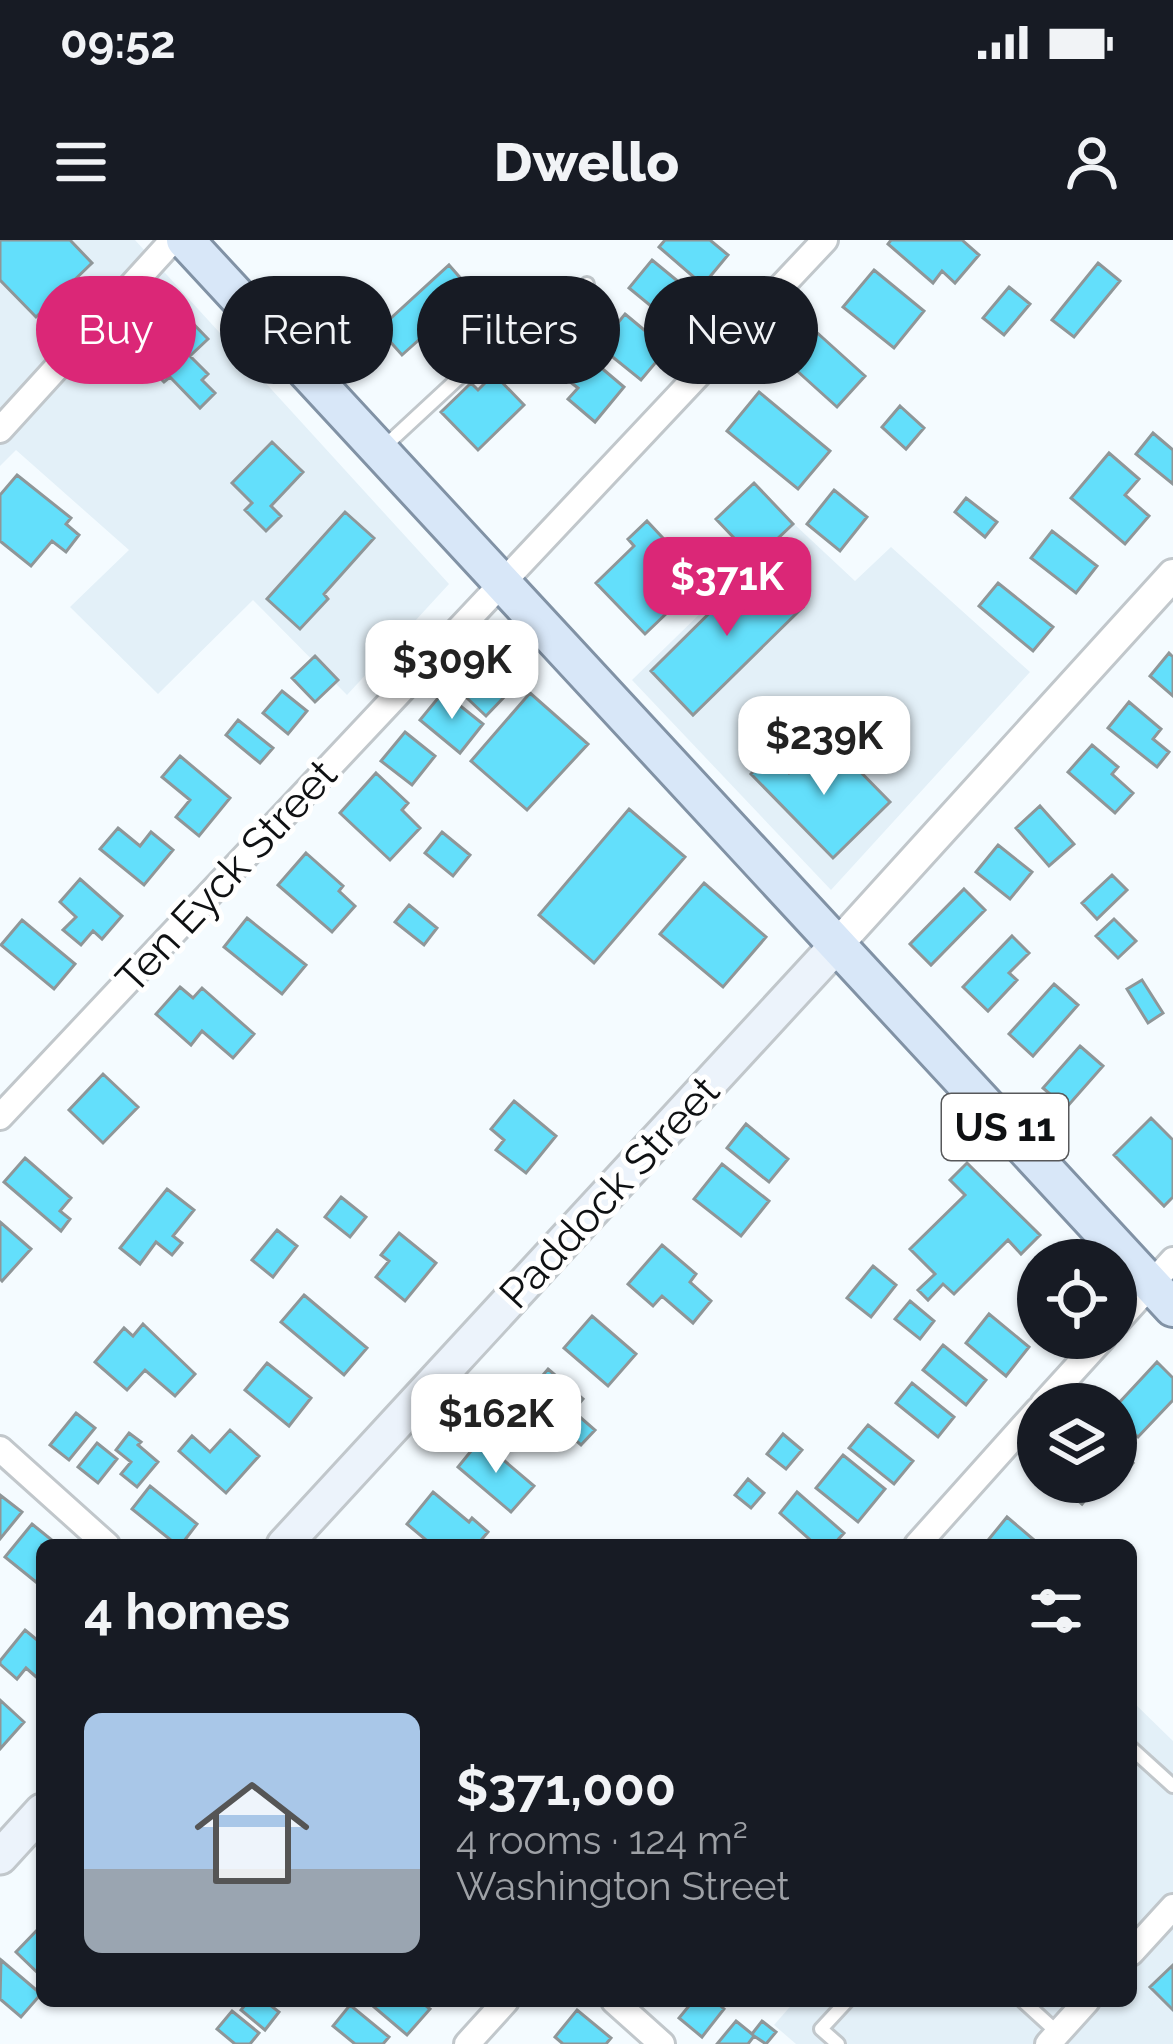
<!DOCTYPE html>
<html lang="en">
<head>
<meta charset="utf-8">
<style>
  :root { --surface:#171b24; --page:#20242c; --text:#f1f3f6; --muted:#9ea1a6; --line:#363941; --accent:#db2777 }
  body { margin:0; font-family:Raleway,sans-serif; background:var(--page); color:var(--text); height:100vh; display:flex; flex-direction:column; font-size:45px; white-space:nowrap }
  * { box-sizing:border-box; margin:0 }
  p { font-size:39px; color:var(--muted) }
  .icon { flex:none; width:66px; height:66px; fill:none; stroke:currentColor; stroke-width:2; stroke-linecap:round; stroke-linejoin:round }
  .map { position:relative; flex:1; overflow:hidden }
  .side { position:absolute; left:36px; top:1299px; width:1101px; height:468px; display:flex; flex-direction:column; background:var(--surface); border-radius:18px; box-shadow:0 3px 9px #0004 }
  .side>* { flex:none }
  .banner { position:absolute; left:36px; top:36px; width:1101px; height:108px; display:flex; gap:24px }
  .buttons { position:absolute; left:1017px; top:999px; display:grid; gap:24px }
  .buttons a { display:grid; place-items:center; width:120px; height:120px; border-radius:50%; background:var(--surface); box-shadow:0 3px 9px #0004; font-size:60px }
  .price { position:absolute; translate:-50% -102px; padding:0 27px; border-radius:24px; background:#fff; color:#222; font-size:39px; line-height:78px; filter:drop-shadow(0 3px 6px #0008) }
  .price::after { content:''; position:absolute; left:50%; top:72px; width:36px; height:27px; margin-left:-18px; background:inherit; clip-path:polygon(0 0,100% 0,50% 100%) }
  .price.on { background:var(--accent); color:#fff }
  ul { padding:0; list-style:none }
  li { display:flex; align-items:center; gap:36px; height:300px; padding:0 48px }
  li+li { border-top:3px solid var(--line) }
  li span { display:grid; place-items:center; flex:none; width:336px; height:240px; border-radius:18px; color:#555 }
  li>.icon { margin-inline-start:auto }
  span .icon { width:144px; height:144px; fill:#fffc; stroke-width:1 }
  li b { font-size:51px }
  h2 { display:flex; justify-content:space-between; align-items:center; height:144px; padding:0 48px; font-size:51px }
  .tag { padding:0 42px; border-radius:54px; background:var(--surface); box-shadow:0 3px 9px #0004; font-size:42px; line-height:108px }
  .tag.on { background:var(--accent); color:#fff }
  .status { display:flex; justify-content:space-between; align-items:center; height:84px; padding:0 60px; background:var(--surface); direction:ltr }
  .status svg { height:33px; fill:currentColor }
  header { display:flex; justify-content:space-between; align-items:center; height:156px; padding:0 48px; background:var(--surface); font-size:54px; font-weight:800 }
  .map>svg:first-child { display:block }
</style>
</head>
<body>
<div class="status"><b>09:52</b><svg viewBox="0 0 49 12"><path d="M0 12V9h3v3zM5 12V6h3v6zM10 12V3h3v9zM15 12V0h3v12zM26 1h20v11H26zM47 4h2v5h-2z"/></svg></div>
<header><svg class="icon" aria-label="menu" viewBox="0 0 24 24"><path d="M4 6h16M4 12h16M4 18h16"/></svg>Dwello<svg class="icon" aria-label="person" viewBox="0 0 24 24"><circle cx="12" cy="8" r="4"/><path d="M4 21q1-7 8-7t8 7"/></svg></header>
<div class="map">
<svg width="1173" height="1804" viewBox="0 0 1173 1804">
  <rect width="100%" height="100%" fill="#f4fbff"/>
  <path fill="#e3f0f8" d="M 0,0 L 135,0 L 449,344 L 347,455 L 253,360 L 158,454 L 70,367 L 129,310 L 16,210 L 0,226 Z
    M 793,283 L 855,341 L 891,307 L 1030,432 L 831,650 L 632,440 Z
    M 1131,1460 L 1173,1501 L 1173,1804 L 796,1804 L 774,1785 L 795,1761 L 1131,1761 Z"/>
  <path fill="#63dffb" stroke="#8f9698" stroke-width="3" d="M 0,0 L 70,0 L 92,23 L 36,77 L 0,40 Z
    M 665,0 L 710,0 L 728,15 L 703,45 L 659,7 Z
    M 891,0 L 962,0 L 979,15 L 955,43 L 942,31 L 933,43 L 888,4 Z
    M 652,20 L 697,57 L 674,85 L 629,48 Z
    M 1098,23 L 1120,41 L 1074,97 L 1052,80 Z
    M 449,25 L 471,50 L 454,66 L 470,83 L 446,105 L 431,89 L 402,115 L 379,89 Z
    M 874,30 L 924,71 L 894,108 L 843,67 Z
    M 1009,47 L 1030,64 L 1004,95 L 983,78 Z
    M 173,63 L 208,99 L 190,116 L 208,134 L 202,140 L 215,153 L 200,168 L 170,137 L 164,142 L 129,106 Z
    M 625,74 L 667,109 L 641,140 L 599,106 Z
    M 813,89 L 865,136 L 837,167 L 785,120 Z
    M 585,114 L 624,147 L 595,182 L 568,159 L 578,148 L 565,138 Z
    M 494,134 L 524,165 L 478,210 L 441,172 L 471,143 L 478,150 Z
    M 759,152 L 830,211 L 798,249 L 727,191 Z
    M 900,166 L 924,188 L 906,209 L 882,187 Z
    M 1153,193 L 1173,210 L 1173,244 L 1136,214 Z
    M 272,202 L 303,232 L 271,266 L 281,276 L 266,291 L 245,270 L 252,263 L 232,243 Z
    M 1109,213 L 1139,239 L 1125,255 L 1149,276 L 1125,304 L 1071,258 Z
    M 17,235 L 71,278 L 66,284 L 79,295 L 66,312 L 52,301 L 31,326 L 0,301 L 0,255 Z
    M 754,243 L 793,284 L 755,320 L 716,279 Z
    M 834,250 L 867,277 L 840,311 L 807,284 Z
    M 966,258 L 997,282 L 985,297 L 955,272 Z
    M 345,272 L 374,298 L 324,354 L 328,359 L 300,389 L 267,359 Z
    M 647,281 L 691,328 L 659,359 L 670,370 L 645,394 L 596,343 L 634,306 L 628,299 Z
    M 1052,291 L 1097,326 L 1076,353 L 1031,318 Z
    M 760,323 L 803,367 L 693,475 L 651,431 Z
    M 998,343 L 1053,387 L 1033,411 L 979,366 Z
    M 483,408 L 505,429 L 494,441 L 507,454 L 486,476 L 451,443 Z
    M 1169,413 L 1173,417 L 1173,456 L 1150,436 Z
    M 315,416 L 338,440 L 315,462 L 292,438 Z
    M 282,451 L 307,471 L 288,494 L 263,473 Z
    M 443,452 L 483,484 L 460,513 L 420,480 Z
    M 530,453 L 588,504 L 527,570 L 471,521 Z
    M 1129,462 L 1161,489 L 1153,499 L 1169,512 L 1157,527 L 1108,488 Z
    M 238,480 L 273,508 L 260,523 L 226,495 Z
    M 405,492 L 435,516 L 412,545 L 381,521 Z
    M 1092,505 L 1118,527 L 1112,534 L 1133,553 L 1115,573 L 1068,532 Z
    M 839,510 L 890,562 L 833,618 L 751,534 L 771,514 L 789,533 L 808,515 L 821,528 Z
    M 180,516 L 230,558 L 199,596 L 176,577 L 190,560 L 162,537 Z
    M 376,533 L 408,563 L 402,570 L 420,588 L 390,620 L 340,573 Z
    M 1040,566 L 1074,604 L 1049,626 L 1016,588 Z
    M 629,569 L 685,617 L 594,723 L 539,675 Z
    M 118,588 L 140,606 L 151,592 L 173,610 L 144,645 L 100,609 Z
    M 442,592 L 470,615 L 453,636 L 425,613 Z
    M 998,605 L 1032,632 L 1010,659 L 976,632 Z
    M 306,613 L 343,646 L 339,651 L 355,666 L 332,692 L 278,645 Z
    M 1112,635 L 1127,650 L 1097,679 L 1082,663 Z
    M 80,639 L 122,676 L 102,699 L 93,691 L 81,705 L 63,690 L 76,677 L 60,662 Z
    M 704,643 L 766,697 L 723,747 L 660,694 Z
    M 964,649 L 985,670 L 931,725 L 910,704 Z
    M 409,665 L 437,688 L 424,705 L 395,682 Z
    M 247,678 L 306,725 L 282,754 L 224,707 Z
    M 1114,679 L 1136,701 L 1118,718 L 1096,696 Z
    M 22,680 L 75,724 L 54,749 L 1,705 Z
    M 1012,696 L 1029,713 L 1009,733 L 1017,740 L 988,771 L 963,747 Z
    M 1142,740 L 1163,773 L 1148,783 L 1127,749 Z
    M 1054,744 L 1078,765 L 1033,816 L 1009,794 Z
    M 180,747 L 193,758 L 202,748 L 254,794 L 233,818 L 202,791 L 191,805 L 156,774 Z
    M 1080,806 L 1103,826 L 1066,868 L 1043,848 Z
    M 103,834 L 138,867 L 103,903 L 69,870 Z
    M 514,861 L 556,896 L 526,933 L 496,910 L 504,900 L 491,889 Z
    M 1151,878 L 1173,900 L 1173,957 L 1164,966 L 1114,915 Z
    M 746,884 L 788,919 L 769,942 L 727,908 Z
    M 25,918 L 71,958 L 60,971 L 70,979 L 61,991 L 4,942 Z
    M 967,923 L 1040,995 L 1021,1014 L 1008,1000 L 954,1054 L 943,1044 L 928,1060 L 918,1050 L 935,1034 L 910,1009 L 965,955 L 950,940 Z
    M 722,924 L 769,961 L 741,996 L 694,959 Z
    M 167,949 L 194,970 L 173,996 L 182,1003 L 172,1015 L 156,1002 L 140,1024 L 120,1008 Z
    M 341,957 L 366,977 L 350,997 L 325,977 Z
    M 0,982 L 31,1009 L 2,1041 L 0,1039 Z
    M 277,990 L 297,1006 L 273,1037 L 252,1020 Z
    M 399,993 L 436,1023 L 405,1061 L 376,1037 L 389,1021 L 381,1015 Z
    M 662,1005 L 696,1034 L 690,1042 L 711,1061 L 693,1083 L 662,1056 L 653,1066 L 628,1044 Z
    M 873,1026 L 896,1045 L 871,1077 L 847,1058 Z
    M 304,1055 L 367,1108 L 344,1135 L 281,1082 Z
    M 910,1061 L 934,1081 L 920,1099 L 895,1079 Z
    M 989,1074 L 1029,1107 L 1006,1136 L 966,1103 Z
    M 592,1076 L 636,1114 L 608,1146 L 564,1108 Z
    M 143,1084 L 195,1134 L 175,1156 L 145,1130 L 127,1150 L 95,1122 L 124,1088 L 133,1096 Z
    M 943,1105 L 986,1140 L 966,1165 L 923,1130 Z
    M 1157,1122 L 1173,1138 L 1173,1160 L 1138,1197 L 1116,1177 L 1116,1166 Z
    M 267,1123 L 311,1158 L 289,1186 L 245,1150 Z
    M 548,1129 L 583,1159 L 573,1171 L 595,1190 L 581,1205 L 525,1156 Z
    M 912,1143 L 954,1177 L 938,1197 L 896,1163 Z
    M 76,1173 L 95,1188 L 69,1220 L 50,1205 Z
    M 868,1185 L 913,1221 L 894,1244 L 849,1208 Z
    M 230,1190 L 259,1216 L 226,1253 L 179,1211 L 192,1196 L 210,1212 Z
    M 129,1193 L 141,1202 L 138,1205 L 158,1222 L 137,1247 L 121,1234 L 131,1222 L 116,1210 Z
    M 1116,1193 L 1130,1205 L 1122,1215 L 1133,1223 L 1122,1237 L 1116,1232 Z
    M 783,1194 L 802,1210 L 786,1229 L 767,1214 Z
    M 480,1200 L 534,1246 L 511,1272 L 458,1227 Z
    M 97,1203 L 117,1219 L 98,1243 L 78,1227 Z
    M 843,1215 L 885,1249 L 858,1282 L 816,1248 Z
    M 748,1239 L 764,1253 L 751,1268 L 735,1255 Z
    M 1056,1242 L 1100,1242 L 1082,1264 Z
    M 150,1246 L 197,1284 L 181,1305 L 177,1305 L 132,1269 Z
    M 433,1252 L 469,1282 L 472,1278 L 488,1292 L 477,1305 L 432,1305 L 407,1284 Z
    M 797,1252 L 844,1293 L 833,1305 L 816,1305 L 780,1273 Z
    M 0,1255 L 22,1272 L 0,1299 Z
    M 1007,1277 L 1040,1305 L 997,1305 L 989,1299 Z
    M 32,1284 L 58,1305 L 42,1305 L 42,1334 L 36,1342 L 5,1317 Z
    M 25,1390 L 42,1404 L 42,1442 L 26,1428 L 17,1439 L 0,1424 L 0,1421 Z
    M 0,1460 L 24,1482 L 0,1509 Z
    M 42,1685 L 42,1737 L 16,1712 Z
    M 1,1720 L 41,1754 L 21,1777 L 0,1759 Z
    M 1173,1725 L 1173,1770 L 1150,1747 Z
    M 248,1761 L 265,1761 L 279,1772 L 265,1790 L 241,1770 Z
    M 367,1761 L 420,1761 L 430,1769 L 407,1795 Z
    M 693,1761 L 715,1761 L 724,1769 L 702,1797 L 679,1778 Z
    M 350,1765 L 389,1797 L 383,1804 L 355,1804 L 333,1786 Z
    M 577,1770 L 611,1798 L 606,1804 L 563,1804 L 555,1797 Z
    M 232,1771 L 259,1793 L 250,1804 L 235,1804 L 217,1789 Z
    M 736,1781 L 752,1794 L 762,1781 L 776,1792 L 766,1804 L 754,1796 L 748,1804 L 717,1804 Z"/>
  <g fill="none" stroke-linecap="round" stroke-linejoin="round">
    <g stroke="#c1c7cb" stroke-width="18">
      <path id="service" d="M 385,206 L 492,107 L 509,125 L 587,44
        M 1131,1508 L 1173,1546
        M 1023,1761 L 1058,1793
        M 838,1804 L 821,1789 L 847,1761"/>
    </g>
    <g stroke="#c1c7cb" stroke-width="30">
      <path id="minor" d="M 0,190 L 173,0
        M 0,877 L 825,0
        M 1116,1083 L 1173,1020
        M 1043,1164 L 1103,1098
        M 0,1209 L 107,1305
        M 917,1305 L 1038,1170
        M 1131,1713 L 1173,1667
        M 614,1761 L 662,1804
        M 467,1804 L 506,1761
        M 1048,1804 L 1087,1761"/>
    </g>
    <g stroke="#c1c7cb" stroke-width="36">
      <path id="tertiary" d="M 837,705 L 1173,335"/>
    </g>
    <g stroke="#c1c7cb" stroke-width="39">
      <path id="secondary" d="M 284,1305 L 837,705
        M 0,1617 L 42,1571"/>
    </g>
    <g stroke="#8192a5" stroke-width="42">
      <path id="primary" d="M 185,0 L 1173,1068"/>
    </g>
    <use href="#service" stroke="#fff" stroke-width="12"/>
    <use href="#minor" stroke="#fff" stroke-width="24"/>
    <use href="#tertiary" stroke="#fff" stroke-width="30"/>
    <use href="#secondary" stroke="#ecf3fb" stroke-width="33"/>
    <use href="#primary" stroke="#d8e7f8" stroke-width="36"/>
  </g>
  <g text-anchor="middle" stroke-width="10" stroke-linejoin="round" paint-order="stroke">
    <rect fill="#fff" stroke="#57585a" stroke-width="3" x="942" y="854" width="126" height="66" rx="9"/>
    <g font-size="39" font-weight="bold" fill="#0f1113">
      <text x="1005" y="901">US 11</text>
    </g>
    <g font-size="42" fill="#0f1113" stroke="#fff">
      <text transform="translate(226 636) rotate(-47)" y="15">Ten Eyck Street</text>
      <text transform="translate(609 952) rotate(-47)" y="15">Paddock Street</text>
    </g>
  </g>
</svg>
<div class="buttons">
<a><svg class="icon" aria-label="locate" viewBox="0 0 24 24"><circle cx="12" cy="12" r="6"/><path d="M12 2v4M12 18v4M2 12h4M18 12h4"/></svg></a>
<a><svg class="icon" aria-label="layers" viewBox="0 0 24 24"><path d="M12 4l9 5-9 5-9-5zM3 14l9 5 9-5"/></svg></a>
</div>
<b class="price on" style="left:727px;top:399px">$371K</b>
<b class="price" style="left:452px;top:482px">$309K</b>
<b class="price" style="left:824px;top:558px">$239K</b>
<b class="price" style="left:496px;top:1236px">$162K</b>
<div class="banner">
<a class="tag on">Buy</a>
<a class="tag">Rent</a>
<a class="tag">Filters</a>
<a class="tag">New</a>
</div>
<section class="side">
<h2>4 homes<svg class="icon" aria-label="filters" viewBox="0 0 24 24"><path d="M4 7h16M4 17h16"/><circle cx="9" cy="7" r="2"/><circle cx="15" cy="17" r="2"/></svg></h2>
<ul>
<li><span style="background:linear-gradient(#a9c7e8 65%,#9aa5b1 0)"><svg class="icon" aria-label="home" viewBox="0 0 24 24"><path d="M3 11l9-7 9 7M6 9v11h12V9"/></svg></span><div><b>$371,000</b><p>4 rooms · 124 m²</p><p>Washington Street</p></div></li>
</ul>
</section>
</div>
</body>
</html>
